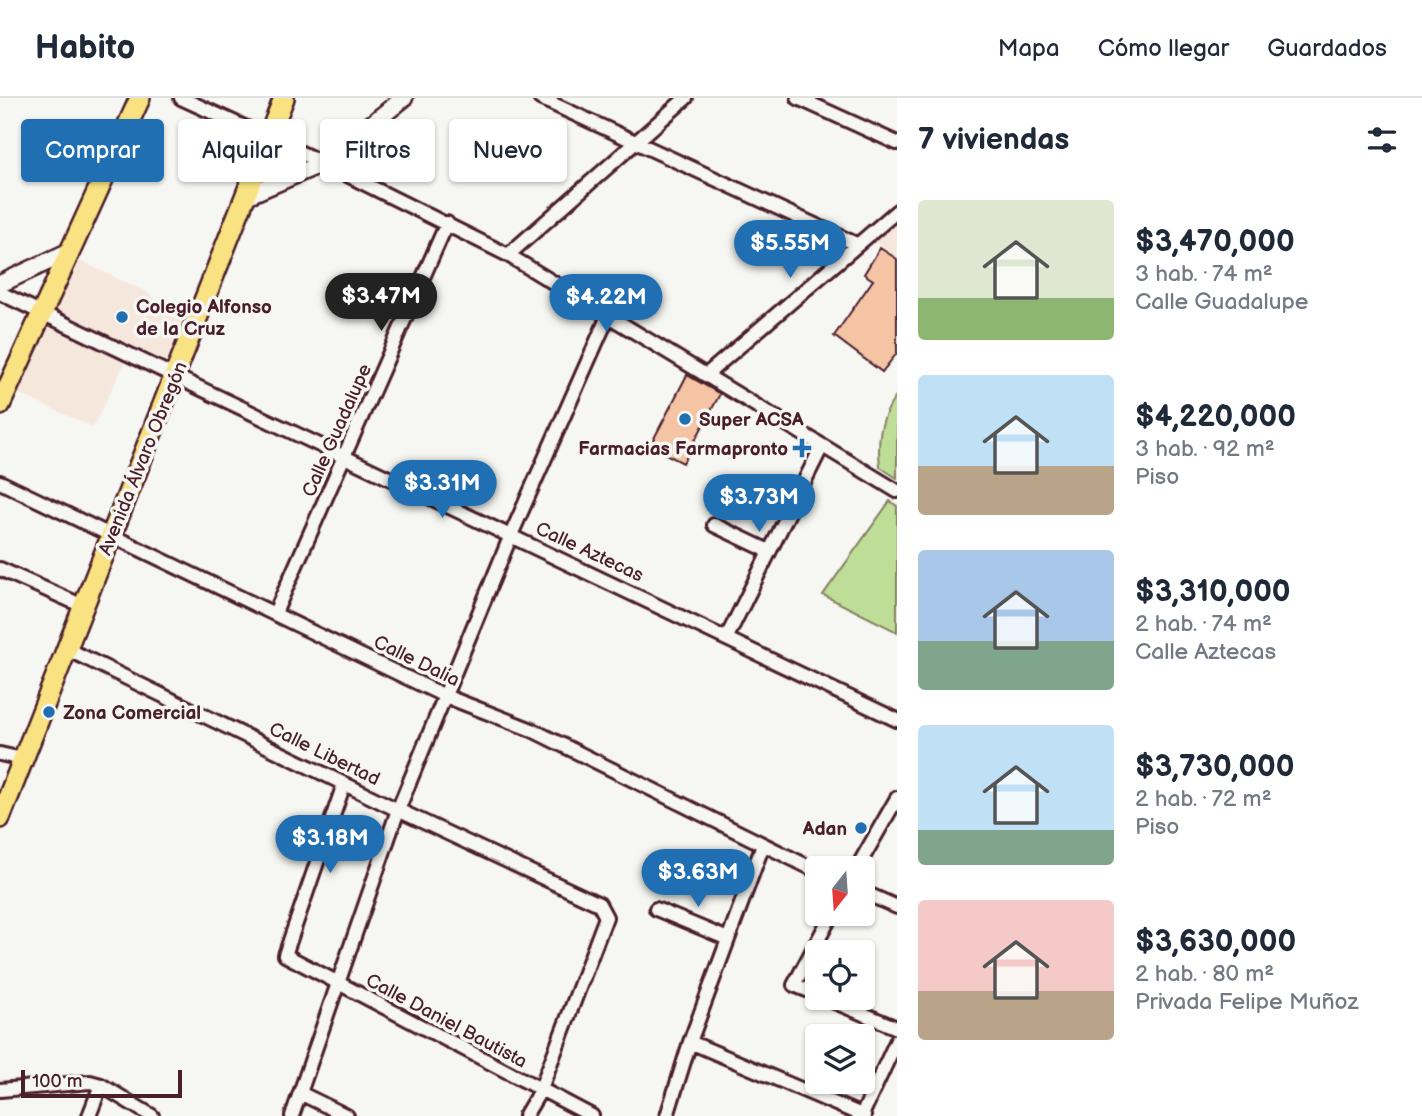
<!DOCTYPE html>
<html lang="es">
<head>
<meta charset="utf-8">
<style>
  :root { --surface:#fff; --page:#f6f6f7; --text:#1f2937; --muted:#747a83; --line:#e0e1e3; --accent:#1f6fb2 }
  body { margin:0; font-family:"Balsamiq Sans",sans-serif; background:var(--page); color:var(--text); height:100vh; display:flex; flex-direction:column; font-size:26px; white-space:nowrap }
  * { box-sizing:border-box; margin:0 }
  p { font-size:23px; color:var(--muted) }
  .icon { flex:none; width:38px; height:38px; fill:none; stroke:currentColor; stroke-width:2; stroke-linecap:round; stroke-linejoin:round }
  .map { position:relative; flex:1; overflow:hidden }
  .panel { display:flex; flex-direction:column; background:var(--surface); width:525px }
  .panel>* { flex:none }
  .top-card { position:absolute; left:21px; top:21px; width:665px; height:63px; display:flex; gap:14px }
  .needle { width:46px; rotate:197deg }
  .controls { position:absolute; left:805px; top:758px; display:grid; gap:14px }
  .controls a { display:grid; place-items:center; width:70px; height:70px; border-radius:7px; background:var(--surface); box-shadow:0 2px 5px #0004; font-size:35px }
  .scale { position:absolute; left:21px; bottom:18px; width:161px; box-sizing:border-box; padding-left:7px; border:4px solid #4a1f2b; border-top:0; font-size:19px; line-height:24px; white-space:nowrap; color:#4a1f2b; -webkit-text-stroke:5px #f6f6f2; paint-order:stroke }
  .price { position:absolute; translate:-50% -60px; padding:0 16px; border-radius:24px; background:var(--accent); color:#fff; font-size:23px; line-height:46px; filter:drop-shadow(0 2px 4px #0008) }
  .price::after { content:''; position:absolute; left:50%; top:42px; width:21px; height:16px; margin-left:-10px; background:inherit; clip-path:polygon(0 0,100% 0,50% 100%) }
  .price.current { background:#222; color:#fff }
  ul { padding:0; list-style:none }
  li { display:flex; align-items:center; gap:21px; height:175px; padding:0 21px }
  li span { display:grid; place-items:center; flex:none; width:196px; height:140px; border-radius:7px; color:#555 }
  li>.icon { margin-inline-start:auto }
  span .icon { width:84px; height:84px; fill:#fffc; stroke-width:1 }
  li b { font-size:30px }
  h2 { display:flex; justify-content:space-between; align-items:center; height:84px; padding:0 21px; font-size:30px }
  .tag { padding:0 24px; border-radius:7px; background:var(--surface); box-shadow:0 2px 5px #0004; font-size:24px; line-height:63px }
  .tag.current { background:var(--accent); color:#fff }
  header { display:flex; align-items:center; gap:42px; box-sizing:border-box; height:98px; padding:0 35px; background:var(--surface); border-bottom:2px solid var(--line) }
  header strong { font-size:33px }
  nav { display:flex; gap:38px; margin-inline-start:auto; font-size:24px }
  main { display:flex; flex:1; min-height:0 }
  .map>svg:first-child { display:block }
</style>
</head>
<body>
<header>
<strong>Habito</strong>
<nav><a>Mapa</a><a>Cómo llegar</a><a>Guardados</a></nav>
</header>
<main>
<div class="map">
<svg width="897" height="1018" viewBox="0 0 897 1018">
  <rect width="100%" height="100%" fill="#f6f6f2"/>
  <filter id="ink" filterUnits="userSpaceOnUse"><feTurbulence type="fractalNoise" baseFrequency=".0143" numOctaves="2"/><feDisplacementMap in="SourceGraphic" scale="14" xChannelSelector="R" yChannelSelector="G"/><feConvolveMatrix kernelMatrix="1 2 1 2 8 2 1 2 1" color-interpolation-filters="sRGB"/></filter>
  <g filter="url(#ink)">
    <path fill="#f5e7db" d="M 897,124 L 897,161 L 874,142 Z
      M 74,160 L 146,194 L 186,226 L 171,266 L 52,212 Z
      M 47,226 L 126,262 L 93,329 L 15,294 Z"/>
    <path fill="#bede97" stroke="#847e61" stroke-width="2" d="M 270,45 L 309,65 L 254,81 Z
      M 897,297 L 897,380 L 880,369 C 877,340 880,320 897,297 Z
      M 890,403 L 897,408 L 897,534 L 823,497 Z"/>
    <path fill="#f4c4a4" stroke="#4a1f2b" stroke-width="2" d="M 880,150 L 897,161 L 897,255 L 882,274 L 834,238 L 873,182 L 864,176 Z
      M 687,277 L 720,296 L 683,365 L 650,348 Z"/>
    <g fill="none" stroke-linecap="round" stroke-linejoin="round">
      <g stroke="#4a1f2b" stroke-width="18">
        <path id="minor" d="M 181,0 L 323,65 L 508,157 L 897,393
          M 540,0 L 856,146
          M 798,0 L 897,45
          M 508,157 L 686,0
          M 0,195 L 897,622
          M 706,277 L 897,113
          M 0,384 L 445,598 L 532,632 L 817,773
          M 714,427 L 769,453
          M 0,471 L 83,508
          M 275,515 L 447,125
          M 727,539 L 822,348
          M 67,551 L 398,712 L 599,806 L 606,819 L 540,993 L 525,1018
          M 0,656 L 22,661
          M 344,686 L 285,857 L 592,1018
          M 857,770 L 897,700
          M 863,794 L 897,809
          M 656,811 L 728,841
          M 817,896 L 794,887 L 832,816
          M 825,900 L 897,930
          M 690,944 L 864,1018
          M 0,992 L 90,984 L 101,987 L 152,1018
          M 300,995 L 347,1018
          M 862,1017 L 897,942
          M 89,1018 L 101,987
          M 292,1018 L 398,712 L 511,437 L 608,218
          M 667,1018 L 690,944 L 763,747"/>
      </g>
      <g stroke="#4a1f2b" stroke-width="21">
        <path id="tertiary" d="M 244,99 L 323,65 L 404,0
          M 0,186 L 68,154"/>
      </g>
      <g stroke="#4a1f2b" stroke-width="24">
        <path id="primary" d="M 0,307 L 140,0
          M 0,720 L 284,0"/>
      </g>
      <use href="#minor" stroke="#f6f6f2" stroke-width="12"/>
      <use href="#tertiary" stroke="#f6f6f2" stroke-width="16"/>
      <use href="#primary" stroke="#f8e281" stroke-width="19"/>
    </g>
  </g>
  <g fill="#1f6fb2" stroke="#f6f6f2" stroke-width="2.5">
    <circle cx="122" cy="219" r="7"/>
    <circle cx="685" cy="321" r="7"/>
    <path d="M798.5 339.5h7v7h7v7h-7v7h-7v-7h-7v-7h7z"/>
    <circle cx="49" cy="614" r="7"/>
    <circle cx="861" cy="730" r="7"/>
  </g>
  <g text-anchor="middle" stroke-width="7" stroke-linejoin="round" paint-order="stroke">
    <g font-size="19" font-weight="bold" fill="#4a1f2b" stroke="#f6f6f2" text-anchor="start">
      <text x="136" y="215">Colegio Alfonso<tspan x="136" dy="22">de la Cruz</tspan></text>
      <text x="699" y="328">Super ACSA</text>
      <text x="788" y="357" text-anchor="end">Farmacias Farmapronto</text>
      <text x="63" y="621">Zona Comercial</text>
      <text x="847" y="737" text-anchor="end">Adan</text>
    </g>
    <g font-size="19" fill="#4a1f2b" stroke="#f6f6f2">
      <text transform="translate(336 332) rotate(-66)" y="7">Calle Guadalupe</text>
      <text transform="translate(142 360) rotate(-68)" y="7">Avenida Álvaro Obregón</text>
      <text transform="translate(590 453) rotate(25)" y="7">Calle Aztecas</text>
      <text transform="translate(417 562) rotate(26)" y="7">Calle Dalia</text>
      <text transform="translate(325 655) rotate(26)" y="7">Calle Libertad</text>
      <text transform="translate(447 922) rotate(28)" y="7">Calle Daniel Bautista</text>
    </g>
  </g>
</svg>
<div class="controls">
<a><svg class="needle" viewBox="-14 -14 28 28"><path d="M0-13l5 13h-10z" fill="#e53935"/><path d="M0 13l5-13h-10z" fill="#747a83"/></svg></a>
<a><svg class="icon" aria-label="locate" viewBox="0 0 24 24"><circle cx="12" cy="12" r="6"/><path d="M12 2v4M12 18v4M2 12h4M18 12h4"/></svg></a>
<a><svg class="icon" aria-label="layers" viewBox="0 0 24 24"><path d="M12 4l9 5-9 5-9-5zM3 14l9 5 9-5"/></svg></a>
</div>
<div class="scale">100 m</div>
<b class="price" style="left:790px;top:182px">$5.55M</b>
<b class="price current" style="left:381px;top:235px">$3.47M</b>
<b class="price" style="left:606px;top:236px">$4.22M</b>
<b class="price" style="left:442px;top:422px">$3.31M</b>
<b class="price" style="left:759px;top:436px">$3.73M</b>
<b class="price" style="left:330px;top:777px">$3.18M</b>
<b class="price" style="left:698px;top:811px">$3.63M</b>
<div class="top-card">
<a class="tag current">Comprar</a>
<a class="tag">Alquilar</a>
<a class="tag">Filtros</a>
<a class="tag">Nuevo</a>
</div>
</div>
<section class="panel">
<h2>7 viviendas<svg class="icon" aria-label="filters" viewBox="0 0 24 24"><path d="M4 7h16M4 17h16"/><circle cx="9" cy="7" r="2"/><circle cx="15" cy="17" r="2"/></svg></h2>
<ul>
<li><span style="background:linear-gradient(#dfe7d0 70%,#8fb573 0)"><svg class="icon" aria-label="home" viewBox="0 0 24 24"><path d="M3 11l9-7 9 7M6 9v11h12V9"/></svg></span><div><b>$3,470,000</b><p>3 hab. · 74 m²</p><p>Calle Guadalupe</p></div></li>
<li><span style="background:linear-gradient(#bfe0f5 65%,#b9a48a 0)"><svg class="icon" aria-label="home" viewBox="0 0 24 24"><path d="M3 11l9-7 9 7M6 9v11h12V9"/></svg></span><div><b>$4,220,000</b><p>3 hab. · 92 m²</p><p>Piso</p></div></li>
<li><span style="background:linear-gradient(#a9c7e8 65%,#7fa58c 0)"><svg class="icon" aria-label="home" viewBox="0 0 24 24"><path d="M3 11l9-7 9 7M6 9v11h12V9"/></svg></span><div><b>$3,310,000</b><p>2 hab. · 74 m²</p><p>Calle Aztecas</p></div></li>
<li><span style="background:linear-gradient(#bfe0f5 75%,#7fa58c 0)"><svg class="icon" aria-label="home" viewBox="0 0 24 24"><path d="M3 11l9-7 9 7M6 9v11h12V9"/></svg></span><div><b>$3,730,000</b><p>2 hab. · 72 m²</p><p>Piso</p></div></li>
<li><span style="background:linear-gradient(#f6c9c9 65%,#b9a48a 0)"><svg class="icon" aria-label="home" viewBox="0 0 24 24"><path d="M3 11l9-7 9 7M6 9v11h12V9"/></svg></span><div><b>$3,630,000</b><p>2 hab. · 80 m²</p><p>Privada Felipe Muñoz</p></div></li>
</ul>
</section>
</main>
</body>
</html>
